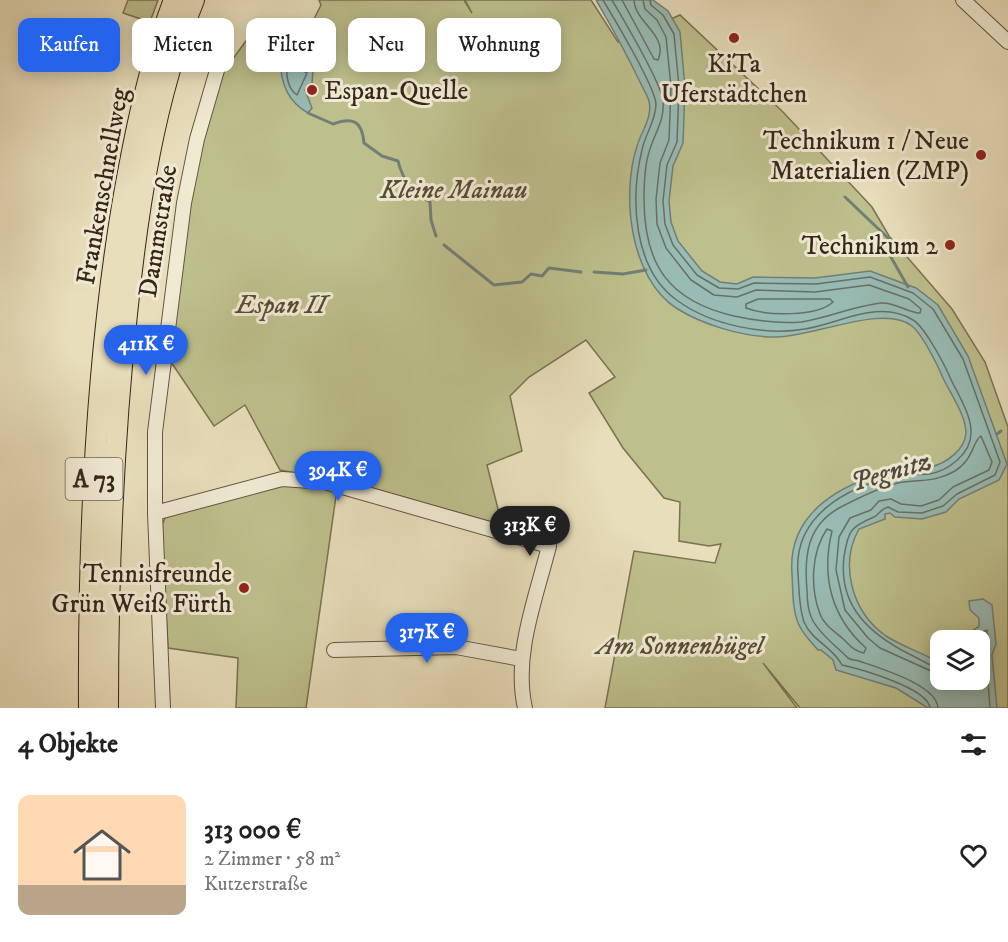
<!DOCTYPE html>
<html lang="de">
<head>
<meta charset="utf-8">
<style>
  :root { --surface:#fff; --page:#f2f2f2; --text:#222; --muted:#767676; --accent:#2563eb }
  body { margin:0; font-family:"IM FELL DW Pica",serif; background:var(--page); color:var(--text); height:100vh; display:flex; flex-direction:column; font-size:22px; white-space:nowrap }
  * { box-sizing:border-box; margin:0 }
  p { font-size:20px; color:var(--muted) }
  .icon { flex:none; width:33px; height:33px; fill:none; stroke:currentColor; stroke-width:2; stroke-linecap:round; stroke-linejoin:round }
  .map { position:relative; height:708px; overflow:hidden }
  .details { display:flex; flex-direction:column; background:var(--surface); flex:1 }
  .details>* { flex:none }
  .guide { position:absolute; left:18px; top:18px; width:600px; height:54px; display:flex; gap:12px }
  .tools { position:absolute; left:930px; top:630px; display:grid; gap:12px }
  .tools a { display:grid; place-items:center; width:60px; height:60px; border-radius:12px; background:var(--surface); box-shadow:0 3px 15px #0003; font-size:30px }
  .price { position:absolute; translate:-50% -51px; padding:0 14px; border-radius:21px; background:var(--accent); color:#fff; font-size:20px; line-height:39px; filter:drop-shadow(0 2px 3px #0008) }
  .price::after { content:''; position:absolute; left:50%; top:36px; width:18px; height:14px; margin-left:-9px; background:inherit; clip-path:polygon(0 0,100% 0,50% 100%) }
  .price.current { background:#222; color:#fff }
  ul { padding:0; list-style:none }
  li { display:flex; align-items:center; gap:18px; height:150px; padding:0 18px }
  li span { display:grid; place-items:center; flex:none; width:168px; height:120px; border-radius:12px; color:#555 }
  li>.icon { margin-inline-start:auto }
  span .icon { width:72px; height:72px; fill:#fffc; stroke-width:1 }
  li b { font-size:26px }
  h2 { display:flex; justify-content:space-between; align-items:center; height:72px; padding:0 18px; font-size:26px }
  .tag { padding:0 21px; border-radius:12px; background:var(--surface); box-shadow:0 3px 15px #0003; font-size:21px; line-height:54px }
  .tag.current { background:var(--accent); color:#fff }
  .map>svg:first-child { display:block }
</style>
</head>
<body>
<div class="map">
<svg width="1008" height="708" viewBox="0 0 1008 708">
  <rect width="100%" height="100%" fill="#e8debb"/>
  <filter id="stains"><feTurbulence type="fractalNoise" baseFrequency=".00333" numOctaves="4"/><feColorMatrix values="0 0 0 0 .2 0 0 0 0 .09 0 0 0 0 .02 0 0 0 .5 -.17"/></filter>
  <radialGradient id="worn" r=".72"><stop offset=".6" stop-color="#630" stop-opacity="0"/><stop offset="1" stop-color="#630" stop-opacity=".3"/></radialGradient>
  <path fill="#bdbf8c" stroke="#7a7252" stroke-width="1.5" fill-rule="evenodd" d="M 128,0 L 158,0 L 150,22 L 123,13 Z
    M 319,0 L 464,0 L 472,13 L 465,0 L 591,0 L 618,42 L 680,15 L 783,112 L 872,207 L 889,236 L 952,309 L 985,362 L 1008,427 L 1008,708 L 800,708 L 763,663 L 797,708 L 605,708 L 634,551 L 715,563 L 721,544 L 709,546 L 679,541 L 680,502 L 664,498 L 623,448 L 589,393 L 615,377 L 586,340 L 529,377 L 510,396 L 522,451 L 487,465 L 502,525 L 368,487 L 280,470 L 245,405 L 214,426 L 167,356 L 197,160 L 219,78 L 259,23 L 308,31 L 321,5 ZM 940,640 L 980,640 L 980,680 L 940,680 Z
    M 283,483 L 337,489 L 306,708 L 236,708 L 238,658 L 168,648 L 161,527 L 168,512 Z"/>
  <path fill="#98bbb4" stroke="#717f76" stroke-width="1.5" d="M 596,0 L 653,0 L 668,11 L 680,32 L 685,87 L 683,143 L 673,166 L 669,201 L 671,222 L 678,241 L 702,271 L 720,282 L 737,284 L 753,277 L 815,278 L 870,271 L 916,288 L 938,305 L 968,356 L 1007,464 L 999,480 L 959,499 L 946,512 L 922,519 L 895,517 L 890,513 L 885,514 L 885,519 L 859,529 C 839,565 852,612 886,636 C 903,647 923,653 940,663 L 940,680 L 980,680 L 980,640 L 972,640 L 971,632 L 979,626 L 979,618 L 970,610 L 969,601 L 983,599 L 992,605 L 996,644 L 992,655 L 997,708 L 928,708 L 896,688 L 836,670 L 833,660 L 821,650 L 818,650 C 812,643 803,634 799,625 C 792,610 793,590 792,574 C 787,512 842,483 895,470 C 906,467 920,471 931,467 C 946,463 965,450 966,433 C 966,416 951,394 944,380 C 938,366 923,335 912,326 C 884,303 811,338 775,337 C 743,337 703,325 676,308 C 630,278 621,195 637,146 C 641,132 653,117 649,101 C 647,94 641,85 638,78 C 625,51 611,26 596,0 Z
    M 284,56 L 313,71 L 312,83 L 305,90 L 312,108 L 308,113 C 287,101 281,83 280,60 Z"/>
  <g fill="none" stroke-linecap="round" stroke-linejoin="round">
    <path stroke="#677066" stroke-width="1.5" d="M 603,0 C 614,18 655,87 656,104 C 656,121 645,134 642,150 C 630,199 633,270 678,301 C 711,325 765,336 805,329 C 841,323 879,299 913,320 C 924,326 943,362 948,373 C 955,390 972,414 971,433 C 971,454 948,471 929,474 C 918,475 907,474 897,476 C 846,487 793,516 798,574 C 799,589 799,607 804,622 C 812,641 833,647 842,665 C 860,669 928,688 930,708
      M 612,0 C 623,19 661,82 663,101 C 665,119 655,133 650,149 C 645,163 644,184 644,199 C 644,265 669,301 734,316 C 757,321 778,324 801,322 C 828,318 854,306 881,303 C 895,302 908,313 920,313 L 921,309 L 909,299 L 869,285 L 815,292 L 756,290 L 737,297 L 714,295 L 691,280 L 666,248 L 657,224 L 656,199 L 660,163 L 669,140 L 671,87 L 666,37 L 657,20 L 645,9 L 643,0
      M 622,0 L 654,59 L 658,60 C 669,35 635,23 634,0
      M 650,0 L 651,5 L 663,15 L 674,34 L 679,87 L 677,142 L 667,165 L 663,201 L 665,224 L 673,245 L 697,275 L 719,288 L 738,289 L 754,283 L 816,284 L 870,277 L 913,293 L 933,309 L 963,359 L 1000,462 L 995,475 L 957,494 L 943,506 L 922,513 L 898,512 L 888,507 C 880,509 880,514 874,517 C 850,527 848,531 844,557 C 838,607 871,635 911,655 C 920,659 931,667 940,668
      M 291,64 L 307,73 L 297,95 C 288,89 286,76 287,66 Z
      M 758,299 L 830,299 L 833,302 C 817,317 766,316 746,308 L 746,304 Z
      M 827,529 L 832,531 C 821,576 831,617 866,648 L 864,653 C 853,651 850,645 842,638 C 834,631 824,625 820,614 C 810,588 811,552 827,529 Z
      M 978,640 L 978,634 L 987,630 L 989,643 L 986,655 L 990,708
      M 938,708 C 937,685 879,668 859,661 C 855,660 849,660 847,657 C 836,646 821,635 813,621 C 808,612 807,599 807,590 C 804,556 807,526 839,508 C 858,498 878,488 898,483 C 920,479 934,483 955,471 C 974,459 972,442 981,436 L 992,462 L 989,470 L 953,487 L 939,500 L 921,506 L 901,504 L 891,499 L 879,501 L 871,510 L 850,518 L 839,537 L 836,570 L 845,610 L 868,638 L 880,648 L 940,675"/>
    <path stroke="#717f76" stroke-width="3" d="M 308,113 L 333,124 C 352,117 362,120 364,143 L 382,156 L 398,161 C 403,181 412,191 430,202 L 431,220 L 436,236
      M 845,197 L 890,240 L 888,252 L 908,287
      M 444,245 L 494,285 L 522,282 L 531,274 L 542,276 L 549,268 L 581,272
      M 594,272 L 623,274 L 646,270
      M 997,434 L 1001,431"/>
    <g stroke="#625442" stroke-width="16">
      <path id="minor" d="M 963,0 L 1008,42
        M 155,513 L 282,479 L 325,482 L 549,546 C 536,598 513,655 525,708
        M 334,650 L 456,647 L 521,659
        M 163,708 L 155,513 L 155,432 L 184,203 L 197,139 L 222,53"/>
    </g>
    <g stroke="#362619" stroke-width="22">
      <path id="highway" d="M 89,708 C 88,541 95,371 122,206 C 134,137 148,66 174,0
        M 108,708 C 108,576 113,445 127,314 C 138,208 154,99 194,0"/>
    </g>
    <use href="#minor" stroke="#f0ead3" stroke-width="14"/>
    <use href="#highway" stroke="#e8debb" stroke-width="20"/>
  </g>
  <g fill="#8f2418" stroke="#f0ead3" stroke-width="2">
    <circle cx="734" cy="38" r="6"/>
    <circle cx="312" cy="90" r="6"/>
    <circle cx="981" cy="155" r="6"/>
    <circle cx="950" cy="245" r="6"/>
    <circle cx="244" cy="588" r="6"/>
  </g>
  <g text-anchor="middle" stroke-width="6" stroke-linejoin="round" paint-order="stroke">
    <rect fill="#f0ead3" stroke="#6e6151" stroke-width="1.5" x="65.5" y="458" width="57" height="42" rx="4.5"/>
    <g font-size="24" font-weight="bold" fill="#362619">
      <text x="94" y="487">A 73</text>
    </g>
    <g font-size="26" fill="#362619" stroke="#f0ead3" text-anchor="end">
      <text x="734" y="72" text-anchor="middle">KiTa<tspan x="734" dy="30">Uferstädtchen</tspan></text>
      <text x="324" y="99" text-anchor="start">Espan-Quelle</text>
      <text x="969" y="149">Technikum 1 / Neue<tspan x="969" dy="30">Materialien (ZMP)</tspan></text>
      <text x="938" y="254">Technikum 2</text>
      <text x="232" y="582">Tennisfreunde<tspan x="232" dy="30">Grün Weiß Fürth</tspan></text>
    </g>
    <g font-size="26" fill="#362619" stroke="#f0ead3">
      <text transform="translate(102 186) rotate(-80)" y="9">Frankenschnellweg</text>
      <text transform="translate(157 231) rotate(-81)" y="9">Dammstraße</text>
    </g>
    <g font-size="26" font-style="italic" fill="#584c36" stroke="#f0ead3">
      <text x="454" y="198">Kleine Mainau</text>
      <text x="281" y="313">Espan II</text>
      <text x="680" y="654">Am Sonnenhügel</text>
    </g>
    <g font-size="27" font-style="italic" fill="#4e4b40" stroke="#f0ead3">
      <text transform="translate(891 471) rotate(-16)" y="9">Pegnitz</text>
    </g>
  </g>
  <rect width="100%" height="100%" filter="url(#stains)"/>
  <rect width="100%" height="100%" fill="url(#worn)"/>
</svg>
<div class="tools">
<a><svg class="icon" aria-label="layers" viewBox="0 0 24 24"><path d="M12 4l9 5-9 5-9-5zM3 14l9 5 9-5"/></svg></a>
</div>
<b class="price" style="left:146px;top:376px">411K €</b>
<b class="price" style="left:338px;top:502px">394K €</b>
<b class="price current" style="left:530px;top:557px">313K €</b>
<b class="price" style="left:427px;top:664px">317K €</b>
<div class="guide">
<a class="tag current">Kaufen</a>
<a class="tag">Mieten</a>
<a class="tag">Filter</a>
<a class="tag">Neu</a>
<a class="tag">Wohnung</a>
</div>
</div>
<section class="details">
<h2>4 Objekte<svg class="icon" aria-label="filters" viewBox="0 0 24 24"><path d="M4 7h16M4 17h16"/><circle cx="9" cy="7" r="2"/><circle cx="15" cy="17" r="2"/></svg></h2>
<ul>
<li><span style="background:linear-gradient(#ffd9b3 75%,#b9a48a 0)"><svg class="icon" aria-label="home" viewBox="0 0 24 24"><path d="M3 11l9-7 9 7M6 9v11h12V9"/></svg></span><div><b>313 000 €</b><p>2 Zimmer · 58 m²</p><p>Kutzerstraße</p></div><svg class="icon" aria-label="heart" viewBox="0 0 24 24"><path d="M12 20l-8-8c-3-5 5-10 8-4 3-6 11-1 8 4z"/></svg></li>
</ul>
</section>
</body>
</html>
